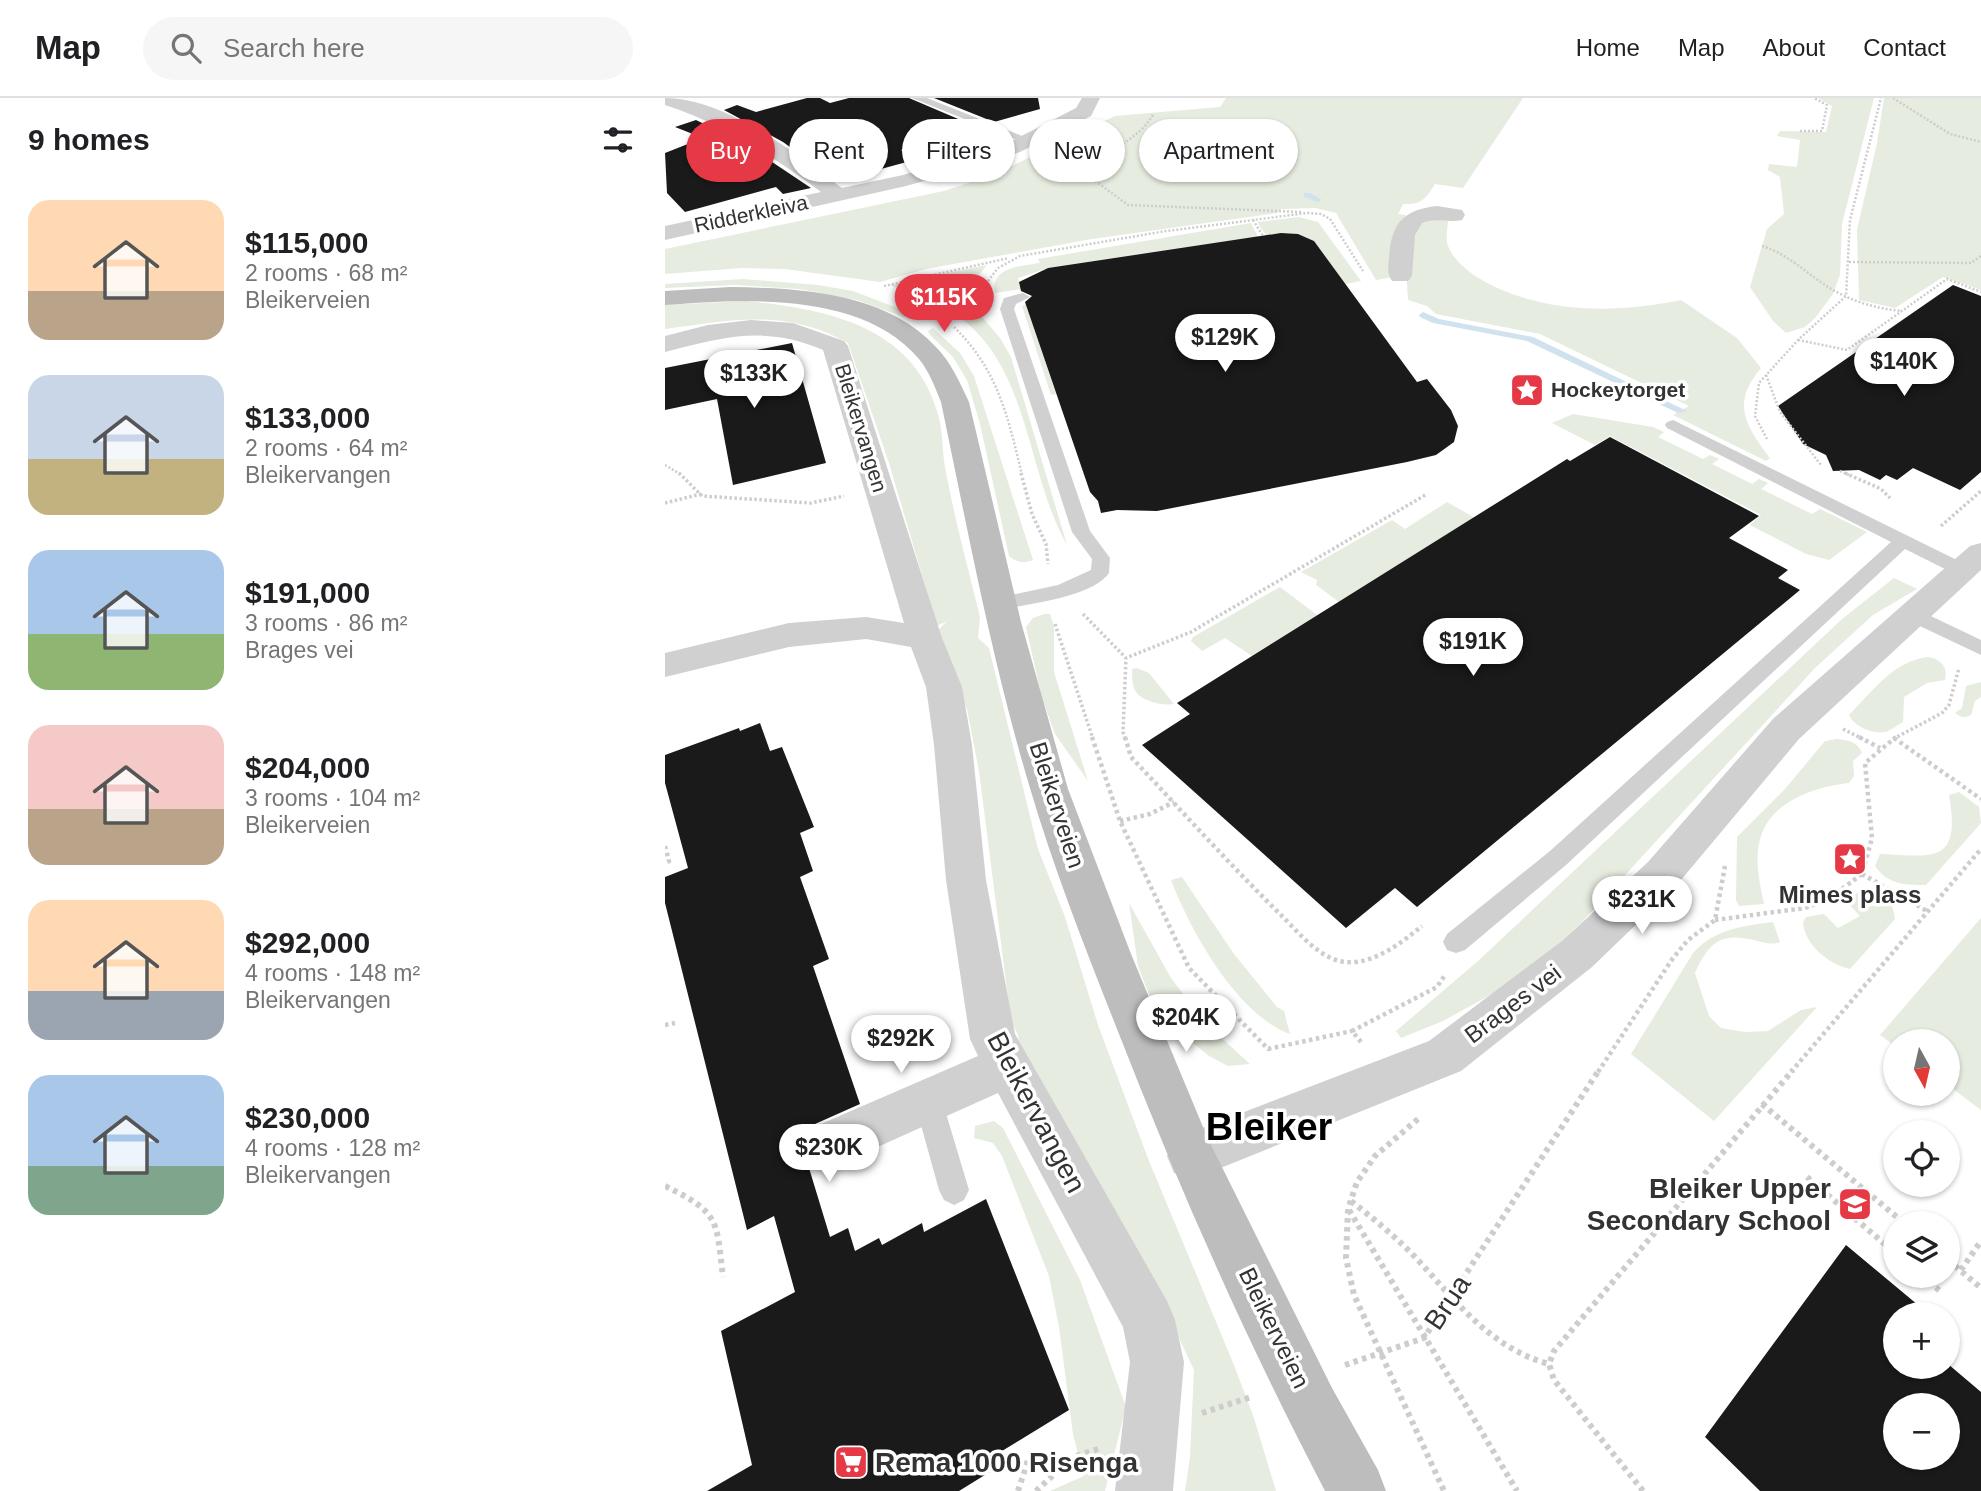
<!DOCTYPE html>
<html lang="en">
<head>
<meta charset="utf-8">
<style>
  :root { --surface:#fff; --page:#f6f6f6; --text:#202124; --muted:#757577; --line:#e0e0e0; --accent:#e63946 }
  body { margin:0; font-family:Arial,sans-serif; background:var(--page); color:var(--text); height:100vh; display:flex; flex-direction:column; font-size:26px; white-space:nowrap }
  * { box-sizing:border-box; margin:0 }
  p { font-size:23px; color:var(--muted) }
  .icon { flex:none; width:38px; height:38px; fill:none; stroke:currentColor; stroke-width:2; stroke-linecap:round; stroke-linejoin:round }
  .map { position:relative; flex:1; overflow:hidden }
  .side { display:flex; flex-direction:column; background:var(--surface); width:665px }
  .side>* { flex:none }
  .banner { position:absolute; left:21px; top:21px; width:665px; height:63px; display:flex; gap:14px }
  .needle { width:46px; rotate:172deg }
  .controls { position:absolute; left:1218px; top:931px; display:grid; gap:14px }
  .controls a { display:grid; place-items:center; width:77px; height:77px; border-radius:50%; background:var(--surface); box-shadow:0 2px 5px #0004; font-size:35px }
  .price { position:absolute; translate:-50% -60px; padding:0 16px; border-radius:24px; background:#fff; color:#222; font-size:23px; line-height:46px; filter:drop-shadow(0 2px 4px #0008) }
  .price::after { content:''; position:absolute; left:50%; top:42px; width:21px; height:16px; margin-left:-10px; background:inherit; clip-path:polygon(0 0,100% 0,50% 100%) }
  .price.on { background:var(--accent); color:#fff }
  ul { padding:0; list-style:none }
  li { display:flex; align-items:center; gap:21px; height:175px; padding:0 28px }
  li span { display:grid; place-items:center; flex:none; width:196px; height:140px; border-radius:21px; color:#555 }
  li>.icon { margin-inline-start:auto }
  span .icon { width:84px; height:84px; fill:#fffc; stroke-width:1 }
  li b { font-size:30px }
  h2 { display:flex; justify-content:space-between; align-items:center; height:84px; padding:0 28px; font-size:30px }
  .tag { padding:0 24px; border-radius:32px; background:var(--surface); box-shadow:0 2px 5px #0004; font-size:24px; line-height:63px }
  .tag.on { background:var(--accent); color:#fff }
  header { display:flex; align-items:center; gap:42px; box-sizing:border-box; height:98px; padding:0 35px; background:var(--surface); border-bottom:2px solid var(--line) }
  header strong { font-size:33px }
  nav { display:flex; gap:38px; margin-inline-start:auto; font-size:24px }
  .search { width:490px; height:63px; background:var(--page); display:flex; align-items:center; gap:18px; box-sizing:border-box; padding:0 24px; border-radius:38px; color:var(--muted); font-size:26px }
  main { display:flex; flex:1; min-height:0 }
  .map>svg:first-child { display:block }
</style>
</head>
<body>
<header>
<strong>Map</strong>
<div class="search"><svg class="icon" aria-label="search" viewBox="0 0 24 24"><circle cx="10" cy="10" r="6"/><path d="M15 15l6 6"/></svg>Search here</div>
<nav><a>Home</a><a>Map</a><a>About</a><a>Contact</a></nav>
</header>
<main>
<section class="side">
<h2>9 homes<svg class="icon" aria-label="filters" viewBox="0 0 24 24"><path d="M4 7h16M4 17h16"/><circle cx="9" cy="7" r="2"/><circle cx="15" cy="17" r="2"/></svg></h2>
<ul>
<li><span style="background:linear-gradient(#ffd9b3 65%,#b9a48a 0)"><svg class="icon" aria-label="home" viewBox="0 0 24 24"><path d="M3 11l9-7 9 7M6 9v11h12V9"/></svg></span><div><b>$115,000</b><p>2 rooms · 68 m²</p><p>Bleikerveien</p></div></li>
<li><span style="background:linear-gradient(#c9d6e8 60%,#c2b280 0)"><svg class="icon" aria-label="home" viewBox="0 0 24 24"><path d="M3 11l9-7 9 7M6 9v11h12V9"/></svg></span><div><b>$133,000</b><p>2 rooms · 64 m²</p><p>Bleikervangen</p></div></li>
<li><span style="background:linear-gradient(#a9c7e8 60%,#8fb573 0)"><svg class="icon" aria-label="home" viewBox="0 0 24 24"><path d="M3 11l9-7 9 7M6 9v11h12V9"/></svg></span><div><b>$191,000</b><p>3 rooms · 86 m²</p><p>Brages vei</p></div></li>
<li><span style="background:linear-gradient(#f6c9c9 60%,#b9a48a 0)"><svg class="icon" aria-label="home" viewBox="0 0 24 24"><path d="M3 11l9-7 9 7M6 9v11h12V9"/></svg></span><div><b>$204,000</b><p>3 rooms · 104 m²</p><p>Bleikerveien</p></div></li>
<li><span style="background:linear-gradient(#ffd9b3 65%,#9aa5b1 0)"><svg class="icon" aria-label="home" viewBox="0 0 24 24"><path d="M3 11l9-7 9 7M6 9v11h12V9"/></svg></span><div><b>$292,000</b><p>4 rooms · 148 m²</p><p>Bleikervangen</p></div></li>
<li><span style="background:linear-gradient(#a9c7e8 65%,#7fa58c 0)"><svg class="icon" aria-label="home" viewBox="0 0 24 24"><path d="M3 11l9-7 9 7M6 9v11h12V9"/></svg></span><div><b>$230,000</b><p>4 rooms · 128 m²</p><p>Bleikervangen</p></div></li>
</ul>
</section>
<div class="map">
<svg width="1316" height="1393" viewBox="0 0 1316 1393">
  <rect width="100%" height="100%" fill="#fff"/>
  <path fill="#e6ecdf" d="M 561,0 L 858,0 L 798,90 L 770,86 C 761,101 756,107 738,106 L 733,116 L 741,117 C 725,132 728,159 728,179 L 711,182 L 671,115 L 651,110 L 616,111 L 612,115 L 427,141 L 261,171 L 215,184 L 120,171 L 76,170 L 0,176 L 0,151 L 279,93 L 328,77 L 450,18 L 555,9 Z
    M 1153,0 L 1209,0 L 1177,126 L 1175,177 L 1168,196 L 1150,220 L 1140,229 L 1121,235 L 1108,223 L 1085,189 L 1102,131 L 1119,116 L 1115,79 L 1103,72 L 1104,66 L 1132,69 L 1135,42 L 1112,38 L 1115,33 L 1161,34 L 1167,8 Z
    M 1219,0 L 1316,0 L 1316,192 L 1278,179 L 1230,210 L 1194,202 L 1192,132 L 1212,45 Z
    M 634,119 L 653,124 L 696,183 L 680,186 L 649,143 C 634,134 618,135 601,137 L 592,124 Z
    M 755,120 L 783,121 C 783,129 780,141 783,148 C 788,161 801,172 812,179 C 872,216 949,216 1016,202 L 1072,240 L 1096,270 C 1066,305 1080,327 1105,360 L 1101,363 L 1008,317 L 1024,308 L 875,236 L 771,216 L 762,208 L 743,202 L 740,153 Z
    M 586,125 L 593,139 L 383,170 L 353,180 L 356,191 L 330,195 C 325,169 356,168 375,165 L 373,161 Z
    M 322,167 L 312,179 L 316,197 L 309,200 L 306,206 L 335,240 L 346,259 L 402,447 C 359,371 366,262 284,212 C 266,201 245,194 224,187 Z
    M 78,181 L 153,187 L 188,193 L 248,216 L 238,219 L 192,202 L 135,191 L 70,187 L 0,190 L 0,186 Z
    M 81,203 C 161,211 248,227 273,316 C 278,333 277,352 280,369 C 289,419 303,470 315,519 L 313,540 L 324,550 L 373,751 L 400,819 L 433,927 L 484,1063 L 569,1267 L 589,1320 L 611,1393 L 520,1393 L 525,1359 L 529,1272 L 489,1187 L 355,953 L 353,937 L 346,923 L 314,673 L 302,611 L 272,546 L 273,532 L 282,523 L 272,528 L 224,365 L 183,245 C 120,210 68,222 0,231 L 0,207 Z
    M 361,206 L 391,296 L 386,297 L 357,208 Z
    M 268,230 L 295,255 L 309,278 L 368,462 C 359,466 351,464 344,458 L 315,326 L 302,282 L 288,259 L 264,236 L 263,233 Z
    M 908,316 L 988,329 L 999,334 L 993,339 L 1038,361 L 1045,357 L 1054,361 L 1047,366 L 1087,386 L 1094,381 L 1103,385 L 1096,391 L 1147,416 L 1155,411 L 1202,434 L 1164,462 L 1141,456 L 1085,427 L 1096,417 L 945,338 L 930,347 L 887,325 Z
    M 782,404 L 810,420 L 674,504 L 651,487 L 652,482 L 636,474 L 727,422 L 740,431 Z
    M 1229,480 L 1252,491 L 1208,517 L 1150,570 L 917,824 L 860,878 L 778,923 L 736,940 L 731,933 L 813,863 L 1177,521 Z
    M 615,489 L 652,517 L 587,558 L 560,540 L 537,553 L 526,543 L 528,539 Z
    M 379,516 L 385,516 L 389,529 L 389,574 L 423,683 L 390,636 L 377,600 L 361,529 L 368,520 Z
    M 1263,559 C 1276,561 1283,569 1280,582 L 1262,585 L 1239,599 L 1238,624 C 1233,626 1228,631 1223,633 C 1211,638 1189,629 1184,617 C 1208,593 1228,563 1263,559 Z
    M 472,570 L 484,575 L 509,606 C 499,608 478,604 471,594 C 467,588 467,578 467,571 Z
    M 1316,584 L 1316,599 L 1310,603 L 1306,617 C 1300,620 1296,620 1290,615 L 1297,610 L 1301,588 Z
    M 1172,641 C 1183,642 1193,644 1197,655 L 1188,663 L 1189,678 L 1184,685 C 1148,689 1101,705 1094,746 C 1090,765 1095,787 1099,806 L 1074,808 L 1071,802 L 1072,739 L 1120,691 L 1160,643 Z
    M 1294,694 L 1314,709 L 1316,725 L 1261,787 C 1240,787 1223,787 1210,768 L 1215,756 C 1270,759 1296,765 1284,697 Z
    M 517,779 L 569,856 L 612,909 L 619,913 L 625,936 C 572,917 525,832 506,782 Z
    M 1196,792 C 1216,792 1228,801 1230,821 L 1185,871 C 1164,866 1140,848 1138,824 L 1141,819 L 1159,816 L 1173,830 L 1195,818 L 1181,803 Z
    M 464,805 L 506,880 L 539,924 L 585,966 L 563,968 L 544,958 L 522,940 L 485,899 L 473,868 Z
    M 1316,820 L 1316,1012 L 1283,987 L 1283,943 L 1230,943 L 1230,948 L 1215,937 Z
    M 1108,824 L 1115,844 C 1107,847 1101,845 1093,843 C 1057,834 1045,842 1030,875 L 1044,918 L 1056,930 L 1080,934 L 1103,933 L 1136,912 L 1152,909 L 1049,1023 L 966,956 L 1028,855 C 1050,831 1077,828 1108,824 Z
    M 329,1023 L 338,1030 L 415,1182 L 461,1309 L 440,1393 L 385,1393 L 419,1378 L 408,1336 L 394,1229 L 384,1178 L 337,1058 L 328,1045 L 309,1040 L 310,1028 Z"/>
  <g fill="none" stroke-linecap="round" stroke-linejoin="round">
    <path fill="#cfe2ee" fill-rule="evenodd" d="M 639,95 L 645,95 L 657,102 L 653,104 L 639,99 Z
      M 758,214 L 774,221 L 868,239 L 1022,313 L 1013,315 L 862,243 L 768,225 L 755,219 L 754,217 Z"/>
  </g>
  <path fill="#1a1a1a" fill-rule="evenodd" d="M 142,0 L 155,0 L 165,5 L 184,0 L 244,0 L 312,29 L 287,35 L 290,38 L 236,52 L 249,62 L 172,83 L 118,44 L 59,12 L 72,7 L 91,14 Z
    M 269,0 L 373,0 L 375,11 L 329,24 Z
    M 31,22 L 80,46 L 146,90 L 118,96 L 111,89 L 20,114 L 2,95 L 0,55 L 38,40 L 10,29 Z
    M 616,135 L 633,136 L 649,143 L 752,284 L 762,281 L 786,312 L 793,328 L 789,344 L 771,357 L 742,364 L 492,413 L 452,412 L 436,415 L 433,403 L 425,394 L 360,204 L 367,198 L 356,193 L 354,184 L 383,170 Z
    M 1288,187 L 1316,198 L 1316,374 L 1295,392 L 1248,370 L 1232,382 L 1221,377 L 1215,382 L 1194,372 L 1168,373 L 1161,357 L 1138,346 L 1113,308 Z
    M 127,245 L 161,365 L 68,387 L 52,301 L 0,312 L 0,270 Z
    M 945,339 L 1094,418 L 1064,440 L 1123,472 L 1113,480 L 1135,492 L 752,809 L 730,790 L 681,830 L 477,647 L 525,616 L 512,605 L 902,361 L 905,363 Z
    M 95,625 L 105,653 L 117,649 L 149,729 L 135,735 L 148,773 L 135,779 L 164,861 L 148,868 L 195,1006 L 141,1030 L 133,1048 L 140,1067 L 144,1070 L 165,1139 L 183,1130 L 190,1153 L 214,1140 L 217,1147 L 257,1125 L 259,1134 L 321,1101 L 404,1312 L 337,1353 L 341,1364 L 294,1393 L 42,1393 L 87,1367 L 56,1233 L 130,1194 L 109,1118 L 82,1132 L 0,805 L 0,779 L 23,770 L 0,685 L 0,657 L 74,630 L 75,633 Z
    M 1181,1147 L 1259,1212 L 1256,1216 L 1230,1216 L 1230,1269 L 1283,1269 L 1283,1266 L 1316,1294 L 1316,1393 L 1095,1393 L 1040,1339 ZM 1230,1307 L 1283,1307 L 1283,1360 L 1230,1360 Z"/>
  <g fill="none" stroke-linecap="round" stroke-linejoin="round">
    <path stroke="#cdcdcd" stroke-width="2.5" stroke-dasharray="2 2" stroke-linecap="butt" d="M 1228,0 L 1285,36 L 1316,44
      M 1135,33 L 1157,33 L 1162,7 L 1149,0
      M 388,64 L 388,67 L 429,82 L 463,107 L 637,114
      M 409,73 C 435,58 474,43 489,15
      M 588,122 L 598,138
      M 1097,148 C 1124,156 1144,178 1168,192 C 1189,204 1213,211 1237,213
      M 1184,164 L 1306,165 L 1316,158
      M 323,183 L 333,170 L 355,158 L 501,133 L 643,115 L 656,116 L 665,121 L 698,173
      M 219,188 L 344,160
      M 289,229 C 333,272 343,319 357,377
      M 1133,242 L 1182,252 L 1282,181 L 1316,194
      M 1101,277 L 1115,314 L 1156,367
      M 1102,341 L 1090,318 L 1094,285 L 1133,242 L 1181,198 L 1185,122 L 1216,0
      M 0,367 L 17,377
      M 1175,373 L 1184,377"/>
    <path stroke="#cdcdcd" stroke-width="3.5" stroke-dasharray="2.5 2.5" stroke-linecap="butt" d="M 14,375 L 37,398 L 146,405 L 179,398
      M 356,375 L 367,416 L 381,446 L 383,466
      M 1180,375 L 1216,391 L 1225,400
      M 0,405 L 36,396
      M 1276,428 L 1316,393
      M 418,516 L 461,560
      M 390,526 L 428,641
      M 1178,631 L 1198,641
      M 460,641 L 458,634 L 461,560 L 526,534 L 762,396
      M 1228,641 L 1277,615 L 1284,607 L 1294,570"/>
    <path stroke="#cdcdcd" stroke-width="4.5" stroke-dasharray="3.5 3.5" stroke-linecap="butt" d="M 427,639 L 455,723 L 524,870 L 603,951 L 687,933
      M 460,639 L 466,659 C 516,712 565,767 617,818 C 632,833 650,855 671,862 C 702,872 735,846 757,828
      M 1194,639 L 1215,650
      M 1229,640 L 1316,701
      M 455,723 L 485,716 L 509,704
      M 0,748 L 4,763 L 0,765
      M 1197,776 L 1262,813
      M 1050,822 L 1140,810 L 1162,802 L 1197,776 L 1207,740 L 1200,665 L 1231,639
      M 0,927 L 10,925
      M 696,944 L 687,933 L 772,889 L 780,877
      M 933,974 L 1008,860 L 1023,842 L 1050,822 L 1060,768
      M 1126,974 L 1316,751"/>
    <path stroke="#cdcdcd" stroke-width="6" stroke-dasharray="4.5 4.5" stroke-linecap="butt" d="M 1097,1006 L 1239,1125
      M 753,1021 L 710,1058 L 692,1084 L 683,1111 L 681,1160 L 689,1197 L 779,1393
      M 1142,1079 L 1230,1155
      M 0,1088 C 55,1115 51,1121 58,1179
      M 686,1103 C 709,1121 731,1139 751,1160 C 791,1203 825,1250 884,1266
      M 684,1112 L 852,1393
      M 1283,1162 L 1316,1190
      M 1296,1172 L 1316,1143
      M 1257,1178 L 1275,1193
      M 680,1267 L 759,1240 L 934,972
      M 537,1315 L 586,1299
      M 353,1393 L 364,1359
      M 371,1393 L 408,1359 L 433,1351
      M 978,1393 L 889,1282 L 884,1266 L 889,1253 L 1128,972"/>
    <path fill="#d0d0d0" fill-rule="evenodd" d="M 247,0 L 262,0 L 370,43 L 360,45 Z
      M 358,195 L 365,199 L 351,206 L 349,211 L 425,433 L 445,460 L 444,475 C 428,499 362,506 334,512 L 327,511 L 324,506 L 327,501 L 393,487 L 426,472 L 427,461 L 407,434 L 335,211 L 339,200 Z
      M 1008,322 L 1304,468 L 1306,472 L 1304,476 L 1290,476 L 1240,451 L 901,767 L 800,852 L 791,855 L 782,852 L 778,844 L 782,836 L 885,753 L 1226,444 L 1002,330 L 1000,327 L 1002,324 Z
      M 1247,509 L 1316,542 L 1316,557 L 1240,521 L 1237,516 L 1240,511 Z
      M 263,989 L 273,993 L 277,1002 L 304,1092 L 299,1102 L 289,1107 L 279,1102 L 274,1092 L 249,1002 L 253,993 Z"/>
    <path fill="#d0d0d0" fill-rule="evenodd" d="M 0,0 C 60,0 130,55 177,90 L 238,77 L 341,46 L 411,10 L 417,0 L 435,0 L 426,18 L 355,54 L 309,69 L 241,88 L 0,142 L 0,128 L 156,94 C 108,58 58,26 0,7 Z
      M 772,108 L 797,112 L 800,117 L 797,122 C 783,125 770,119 757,125 L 750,137 L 747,178 L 743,183 L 727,183 C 722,176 723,169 724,161 C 726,126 737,112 772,108 Z
      M 86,222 L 128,225 L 179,243 L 183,248 L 277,540 L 297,589 L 307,647 L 321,782 L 350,936 L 502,1203 L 510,1222 L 519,1264 L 508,1393 L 450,1393 L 465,1264 L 458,1229 L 333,995 L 159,1073 L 142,1066 L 135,1049 L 142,1032 L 313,958 L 305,941 L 281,782 L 269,647 L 261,589 L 246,549 L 201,541 L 124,549 L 0,579 L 0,555 L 124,525 L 201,519 L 239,525 L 158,252 C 101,227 58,239 0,254 L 0,238 L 43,227 Z
      M 1316,445 L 1316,472 L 1134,641 L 1011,788 L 927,869 L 796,973 L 526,1082 L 509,1075 L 502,1058 L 509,1041 L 764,943 L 897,843 L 983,764 L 1108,621 L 1305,448 Z"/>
    <path fill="#bdbdbd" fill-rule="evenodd" d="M 65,189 C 135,190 220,194 271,249 C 286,264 295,285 304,304 L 356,524 L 403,691 L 466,856 L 543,1041 L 667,1290 L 713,1372 L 721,1393 L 660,1393 C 582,1244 513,1088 452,931 C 421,852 389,772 365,690 C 327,564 303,433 276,304 C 270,289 264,273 254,261 C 197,193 79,201 0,207 L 0,193 Z"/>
  </g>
  <defs>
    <g id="sight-square" transform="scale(1.75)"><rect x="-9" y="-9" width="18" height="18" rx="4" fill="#e63946" stroke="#fff"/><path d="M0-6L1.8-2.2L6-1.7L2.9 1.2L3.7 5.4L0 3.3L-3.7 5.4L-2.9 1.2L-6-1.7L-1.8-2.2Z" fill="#fff"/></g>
    <g id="school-square" transform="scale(1.75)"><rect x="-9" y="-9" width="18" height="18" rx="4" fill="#e63946" stroke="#fff"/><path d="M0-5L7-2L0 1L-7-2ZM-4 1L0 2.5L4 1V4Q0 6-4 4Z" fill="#fff"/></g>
    <g id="supermarket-square" transform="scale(1.75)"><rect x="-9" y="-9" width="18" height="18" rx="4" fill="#e63946" stroke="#fff"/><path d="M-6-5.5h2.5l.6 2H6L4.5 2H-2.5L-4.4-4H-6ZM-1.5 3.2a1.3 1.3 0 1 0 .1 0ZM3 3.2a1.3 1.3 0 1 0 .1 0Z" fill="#fff"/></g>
  </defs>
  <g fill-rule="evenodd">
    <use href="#sight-square" x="862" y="292"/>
    <use href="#sight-square" x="1185" y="761"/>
    <use href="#school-square" x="1190" y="1106"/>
    <use href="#supermarket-square" x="186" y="1364"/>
  </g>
  <g text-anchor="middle" stroke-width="7" stroke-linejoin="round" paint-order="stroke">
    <g font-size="21" fill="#333" stroke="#fff">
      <text transform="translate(86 116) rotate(-12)" y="7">Ridderkleiva</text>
      <text transform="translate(196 330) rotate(73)" y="7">Bleikervangen</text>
    </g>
    <g font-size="21" font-weight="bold" fill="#333" stroke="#fff" text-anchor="start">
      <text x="886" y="299">Hockeytorget</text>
    </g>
    <g font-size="24" fill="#333" stroke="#fff">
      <text transform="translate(392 707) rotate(72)" y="8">Bleikerveien</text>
      <text transform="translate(848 906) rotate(-37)" y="8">Brages vei</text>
      <text transform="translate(609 1230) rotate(64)" y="8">Bleikerveien</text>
    </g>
    <g font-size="24" font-weight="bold" fill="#333" stroke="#fff">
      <text x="1185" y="805">Mimes plass</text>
    </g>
    <g font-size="28" fill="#333" stroke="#fff">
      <text transform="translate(372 1014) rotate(62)" y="10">Bleikervangen</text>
      <text transform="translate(782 1204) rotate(-56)" y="10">Brua</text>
    </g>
    <g font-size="28" font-weight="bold" fill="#333" stroke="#fff" text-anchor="end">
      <text x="1166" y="1100">Bleiker Upper<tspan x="1166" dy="32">Secondary School</tspan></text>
      <text x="210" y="1374" text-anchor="start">Rema 1000 Risenga</text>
    </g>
    <g font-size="38" font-weight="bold" fill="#000" stroke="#fff">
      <text x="604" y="1042">Bleiker</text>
    </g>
  </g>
</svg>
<div class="controls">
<a><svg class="needle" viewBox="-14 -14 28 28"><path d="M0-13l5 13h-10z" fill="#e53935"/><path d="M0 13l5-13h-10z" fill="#757577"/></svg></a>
<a><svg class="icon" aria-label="locate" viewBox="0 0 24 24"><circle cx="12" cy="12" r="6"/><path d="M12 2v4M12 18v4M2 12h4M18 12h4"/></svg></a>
<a><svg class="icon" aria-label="layers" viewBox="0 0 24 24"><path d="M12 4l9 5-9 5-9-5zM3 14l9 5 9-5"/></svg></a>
<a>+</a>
<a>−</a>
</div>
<b class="price on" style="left:279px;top:236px">$115K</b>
<b class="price" style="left:560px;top:276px">$129K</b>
<b class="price" style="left:1239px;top:300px">$140K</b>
<b class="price" style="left:89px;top:312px">$133K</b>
<b class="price" style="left:808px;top:580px">$191K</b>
<b class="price" style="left:977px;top:838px">$231K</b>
<b class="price" style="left:521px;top:956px">$204K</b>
<b class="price" style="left:236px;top:977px">$292K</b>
<b class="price" style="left:164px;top:1086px">$230K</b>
<div class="banner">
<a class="tag on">Buy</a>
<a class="tag">Rent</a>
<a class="tag">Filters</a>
<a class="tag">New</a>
<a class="tag">Apartment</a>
</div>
</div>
</main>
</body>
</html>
